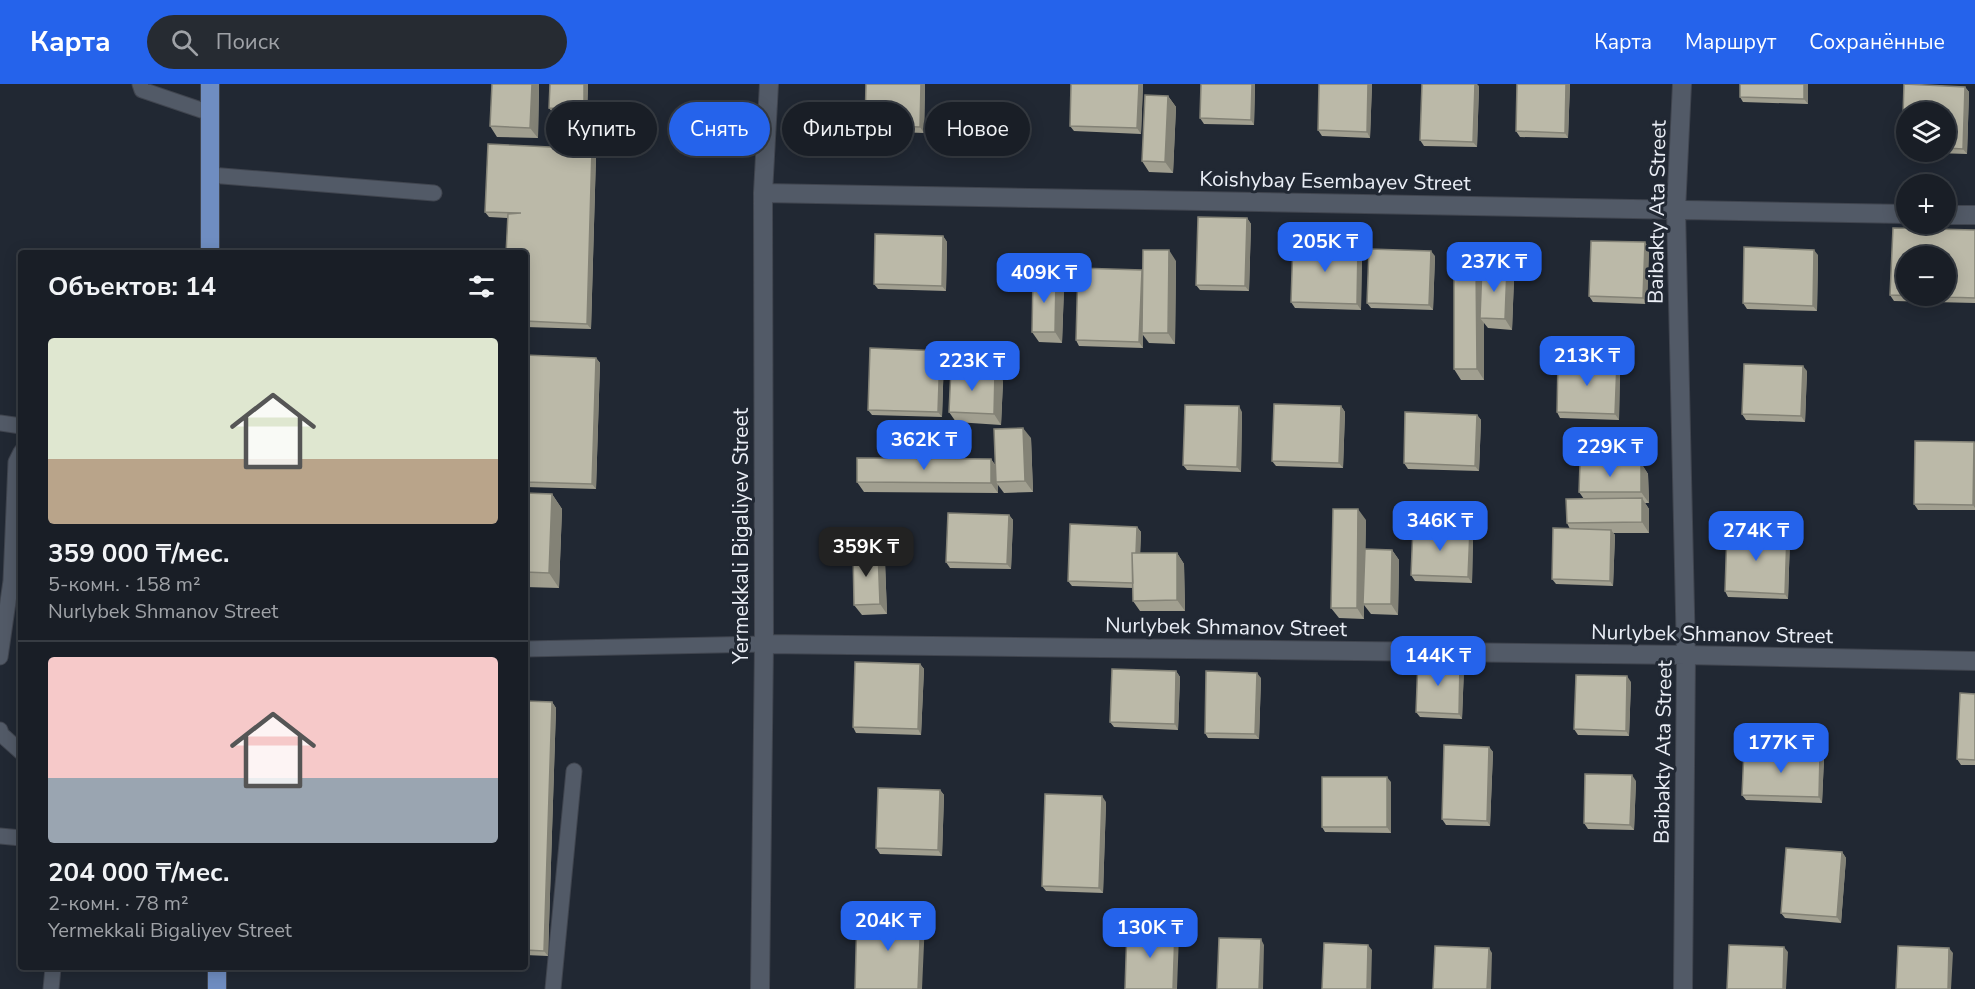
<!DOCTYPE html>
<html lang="ru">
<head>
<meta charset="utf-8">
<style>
  :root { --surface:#191e26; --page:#262b32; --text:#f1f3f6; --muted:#9fa2a7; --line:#373c43; --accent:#2563eb }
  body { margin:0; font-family:"Nunito Sans",sans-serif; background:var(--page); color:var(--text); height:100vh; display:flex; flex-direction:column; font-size:22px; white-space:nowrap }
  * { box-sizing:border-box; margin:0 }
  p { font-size:20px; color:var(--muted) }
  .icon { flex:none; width:33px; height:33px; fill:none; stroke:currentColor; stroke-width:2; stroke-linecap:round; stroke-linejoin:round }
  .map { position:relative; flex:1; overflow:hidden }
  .details { position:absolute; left:18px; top:166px; width:510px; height:720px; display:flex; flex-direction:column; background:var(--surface); border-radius:6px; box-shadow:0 3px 15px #0003,0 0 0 2px var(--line) }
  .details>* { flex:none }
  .banner { position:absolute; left:546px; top:18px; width:570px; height:54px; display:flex; gap:12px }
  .tools { position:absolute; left:1896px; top:18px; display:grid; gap:12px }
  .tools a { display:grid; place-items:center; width:60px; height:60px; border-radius:50%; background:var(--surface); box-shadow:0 3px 15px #0003,0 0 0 2px var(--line); font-size:30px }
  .price { position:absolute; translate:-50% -51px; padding:0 14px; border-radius:12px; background:var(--accent); color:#fff; font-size:20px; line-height:39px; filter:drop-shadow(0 2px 3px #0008) }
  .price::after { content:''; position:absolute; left:50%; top:36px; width:18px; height:14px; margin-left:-9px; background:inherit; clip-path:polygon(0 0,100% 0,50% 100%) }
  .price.on { background:#222; color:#fff }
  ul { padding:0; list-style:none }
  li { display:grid; align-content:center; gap:12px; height:318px; padding:0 30px }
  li+li { border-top:2px solid var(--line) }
  li span { display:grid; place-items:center; height:186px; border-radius:6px; color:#555 }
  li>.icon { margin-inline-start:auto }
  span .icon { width:108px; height:108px; fill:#fffc; stroke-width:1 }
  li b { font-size:26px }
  h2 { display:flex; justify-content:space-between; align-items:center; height:72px; padding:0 30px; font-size:26px }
  .chip { padding:0 21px; border-radius:27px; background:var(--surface); box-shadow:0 3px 15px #0003,0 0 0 2px var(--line); font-size:21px; line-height:54px }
  .chip.on { background:var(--accent); color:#fff }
  header { display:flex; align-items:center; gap:36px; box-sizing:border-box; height:84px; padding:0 30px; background:var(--accent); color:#fff }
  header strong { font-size:28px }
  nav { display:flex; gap:33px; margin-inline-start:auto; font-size:21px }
  .search { width:420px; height:54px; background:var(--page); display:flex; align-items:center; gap:15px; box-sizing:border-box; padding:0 21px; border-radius:33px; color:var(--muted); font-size:22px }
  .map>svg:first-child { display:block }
</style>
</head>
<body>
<header>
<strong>Карта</strong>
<div class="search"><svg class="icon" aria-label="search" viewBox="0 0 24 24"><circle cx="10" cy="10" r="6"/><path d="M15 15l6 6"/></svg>Поиск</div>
<nav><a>Карта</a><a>Маршрут</a><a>Сохранённые</a></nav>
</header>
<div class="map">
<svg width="1975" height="905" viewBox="0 0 1975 905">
  <rect width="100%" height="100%" fill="#212833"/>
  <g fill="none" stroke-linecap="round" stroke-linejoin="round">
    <g stroke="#40454f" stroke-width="17">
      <path id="lane" d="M 140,0 L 142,6 L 210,29
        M 210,91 L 434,109
        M 0,339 L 21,342
        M 525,565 L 764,560
        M 0,573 L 11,497 L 16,378 L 21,368
        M 0,646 L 1,650 L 21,668
        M 0,752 L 21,754
        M 51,905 L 53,884
        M 553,905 L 574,687"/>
    </g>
    <g stroke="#40454f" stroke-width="20">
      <path id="street" d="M 1682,0 L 1676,126 L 1686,571 L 1683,905
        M 763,109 L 1906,130
        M 1946,131 L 1975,131
        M 764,560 L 1686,571 L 1975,577
        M 760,905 L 764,560 L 763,109 L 769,0"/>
    </g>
    <g stroke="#40454f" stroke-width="20">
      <path id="primary" d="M 210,170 L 210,0
        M 217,884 L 217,905"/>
    </g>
    <use href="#lane" stroke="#525a67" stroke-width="15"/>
    <use href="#street" stroke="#525a67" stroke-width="18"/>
    <use href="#primary" stroke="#6f8dc1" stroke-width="18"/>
  </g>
  <path fill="#a19f90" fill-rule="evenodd" d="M 492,0 L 539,0 L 538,54 L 497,53 L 490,42 Z
    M 550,0 L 588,0 L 587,30 L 553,29 L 549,24 Z
    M 925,0 L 924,49 L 868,47 L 865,41 Z
    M 1143,0 L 1141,50 L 1074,47 L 1070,42 Z
    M 1201,0 L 1255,0 L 1254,41 L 1204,40 L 1200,34 Z
    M 1372,0 L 1370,54 L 1322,52 L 1318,46 Z
    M 1517,0 L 1570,0 L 1568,54 L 1520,53 L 1516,47 Z
    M 1808,0 L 1808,20 L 1743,18 L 1740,13 Z
    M 1904,0 L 1965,3 L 1969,8 L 1967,70 L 1905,68 L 1902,63 ZM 1906,28 L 1946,28 L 1946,68 L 1906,68 Z
    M 1479,2 L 1477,63 L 1424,62 L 1420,56 Z
    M 1168,12 L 1176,23 L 1173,89 L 1149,88 L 1142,77 Z
    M 592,65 L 596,71 L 591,245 L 525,243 L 525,170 L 507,134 L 489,133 L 485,128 Z
    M 1247,134 L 1251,140 L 1249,207 L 1200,206 L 1196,201 Z
    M 1975,146 L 1975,219 L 1894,217 L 1890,211 Z
    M 943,152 L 947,158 L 946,207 L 878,205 L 874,200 Z
    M 1649,164 L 1647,220 L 1593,218 L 1589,212 Z
    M 1362,166 L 1361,226 L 1295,224 L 1291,218 Z
    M 1818,171 L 1817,227 L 1747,225 L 1743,219 Z
    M 1435,172 L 1433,226 L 1371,224 L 1367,219 Z
    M 1176,177 L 1175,260 L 1149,259 L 1143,251 L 1143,264 L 1079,262 L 1076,256 L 1142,186 L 1143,188 Z
    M 1507,183 L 1514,194 L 1512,246 L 1488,244 L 1484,239 L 1484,296 L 1461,296 L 1454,285 L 1482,188 Z
    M 1064,203 L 1062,259 L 1039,258 L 1032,248 Z
    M 940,267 L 944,272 L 942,333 L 872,331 L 868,326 Z
    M 525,271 L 596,274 L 600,279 L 596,405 L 525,403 Z
    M 1620,284 L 1619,336 L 1560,334 L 1557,328 Z
    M 995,287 L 1003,297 L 1001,341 L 956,338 L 949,328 Z
    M 1807,287 L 1805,338 L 1746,336 L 1742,330 Z
    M 1341,322 L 1345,328 L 1343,384 L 1276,382 L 1272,377 Z
    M 1242,328 L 1241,388 L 1187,386 L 1183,381 Z
    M 1477,331 L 1481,336 L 1479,387 L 1408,385 L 1404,379 Z
    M 1031,354 L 1033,408 L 1004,409 L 998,401 L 998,409 L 864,408 L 857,398 L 991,375 L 996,382 Z
    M 1974,358 L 1975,360 L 1975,426 L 1918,426 L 1914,420 Z
    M 1641,379 L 1648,390 L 1649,419 L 1645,419 L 1649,425 L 1649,449 L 1613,449 L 1615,451 L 1613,502 L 1556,500 L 1552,495 L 1570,445 L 1567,439 L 1584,415 L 1579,408 Z
    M 525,409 L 552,410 L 562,425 L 559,504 L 525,503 Z
    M 1009,431 L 1013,436 L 1011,485 L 950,484 L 946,478 Z
    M 1366,436 L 1365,465 L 1392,466 L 1399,476 L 1398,531 L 1371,530 L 1364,521 L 1364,535 L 1339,534 L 1331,524 Z
    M 1137,443 L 1141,448 L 1140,469 L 1177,469 L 1184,480 L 1185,527 L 1140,527 L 1133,517 L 1133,504 L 1072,502 L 1068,497 Z
    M 1787,449 L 1790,454 L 1788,515 L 1728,513 L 1725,507 Z
    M 1473,451 L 1472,499 L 1415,497 L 1411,491 Z
    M 885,478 L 887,530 L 862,531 L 854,521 Z
    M 1460,578 L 1464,583 L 1462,635 L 1420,633 L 1416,628 Z
    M 920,580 L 924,585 L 921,651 L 856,649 L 853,643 Z
    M 1176,587 L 1180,593 L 1178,646 L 1114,643 L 1110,638 Z
    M 1261,594 L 1259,655 L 1208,654 L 1205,649 Z
    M 1631,598 L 1629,652 L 1578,651 L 1574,645 Z
    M 1975,610 L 1975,681 L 1961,681 L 1957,675 Z
    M 525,617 L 552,618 L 556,624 L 548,872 L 525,871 Z
    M 1489,663 L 1493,668 L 1490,742 L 1446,741 L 1442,735 Z
    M 1820,668 L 1824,674 L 1822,719 L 1746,716 L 1742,711 Z
    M 1636,697 L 1634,746 L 1588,745 L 1584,739 Z
    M 1391,698 L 1391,749 L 1325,748 L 1322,743 Z
    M 940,706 L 944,711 L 942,772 L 880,770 L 876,764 Z
    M 1106,718 L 1103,809 L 1046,807 L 1042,802 Z
    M 1842,768 L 1846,774 L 1841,839 L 1785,834 L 1781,829 Z"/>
  <path fill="#838276" d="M 532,0 L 539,0 L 538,54 L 530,44 Z
    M 584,0 L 588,0 L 587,30 L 584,25 Z
    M 921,0 L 925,0 L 924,49 L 920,43 Z
    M 1139,0 L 1143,0 L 1141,50 L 1137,44 Z
    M 1252,0 L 1255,0 L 1254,41 L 1251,36 Z
    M 1368,0 L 1372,0 L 1370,54 L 1367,48 Z
    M 1475,0 L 1477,0 L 1479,2 L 1477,63 L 1473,58 Z
    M 1566,0 L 1570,0 L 1568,54 L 1565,49 Z
    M 1804,0 L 1808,0 L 1808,20 L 1804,15 Z
    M 1965,3 L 1969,8 L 1967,70 L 1963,65 Z
    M 1168,12 L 1176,23 L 1173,89 L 1165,78 Z
    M 592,65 L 596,71 L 591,245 L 587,240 Z
    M 1247,134 L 1251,140 L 1249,207 L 1245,202 Z
    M 943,152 L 947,158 L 946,207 L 942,202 Z
    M 1645,158 L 1649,164 L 1647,220 L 1643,214 Z
    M 1358,160 L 1362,166 L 1361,226 L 1357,220 Z
    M 1169,166 L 1176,177 L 1175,260 L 1168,249 Z
    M 1814,166 L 1818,171 L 1817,227 L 1813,222 Z
    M 1431,167 L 1435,172 L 1433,226 L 1429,221 Z
    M 1476,180 L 1484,190 L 1480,234 L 1484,239 L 1484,296 L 1477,285 Z
    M 1507,183 L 1514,194 L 1512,246 L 1505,235 Z
    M 1142,186 L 1145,192 L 1142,249 L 1143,251 L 1143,264 L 1139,258 Z
    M 1056,192 L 1064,203 L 1062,259 L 1055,248 Z
    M 940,267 L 944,272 L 942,333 L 938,328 Z
    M 596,274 L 600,279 L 596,405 L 592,400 Z
    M 1617,278 L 1620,284 L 1619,336 L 1615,330 Z
    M 1803,282 L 1807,287 L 1805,338 L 1801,332 Z
    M 995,287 L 1003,297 L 1001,341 L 994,330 Z
    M 1239,322 L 1242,328 L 1241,388 L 1237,383 Z
    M 1341,322 L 1345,328 L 1343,384 L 1339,379 Z
    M 1477,331 L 1481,336 L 1479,387 L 1475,382 Z
    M 1023,344 L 1031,354 L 1033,408 L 1025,397 Z
    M 1974,358 L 1975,360 L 1975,424 L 1973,421 Z
    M 991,375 L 998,386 L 996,398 L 998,401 L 998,409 L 991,399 Z
    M 1641,379 L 1648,390 L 1649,419 L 1641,408 Z
    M 552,410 L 562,425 L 559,504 L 549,489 Z
    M 1642,414 L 1649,425 L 1649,449 L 1642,438 Z
    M 1358,425 L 1366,436 L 1365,520 L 1363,520 L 1364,521 L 1364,535 L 1357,524 Z
    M 1009,431 L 1013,436 L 1011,485 L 1007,480 Z
    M 1137,443 L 1141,448 L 1139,505 L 1135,499 Z
    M 1470,445 L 1473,451 L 1472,499 L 1468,493 Z
    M 1611,446 L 1615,451 L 1613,502 L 1610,497 Z
    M 1787,449 L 1790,454 L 1788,515 L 1785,510 Z
    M 1392,466 L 1399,476 L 1398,531 L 1391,520 Z
    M 878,467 L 885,478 L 887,530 L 880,520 Z
    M 1177,469 L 1184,480 L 1185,527 L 1177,516 Z
    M 1460,578 L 1464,583 L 1462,635 L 1459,630 Z
    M 920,580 L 924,585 L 921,651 L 918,645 Z
    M 1176,587 L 1180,593 L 1178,646 L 1175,640 Z
    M 1257,589 L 1261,594 L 1259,655 L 1255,650 Z
    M 1627,592 L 1631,598 L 1629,652 L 1626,647 Z
    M 552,618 L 556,624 L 548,872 L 544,867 Z
    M 1489,663 L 1493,668 L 1490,742 L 1487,737 Z
    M 1820,668 L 1824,674 L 1822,719 L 1819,713 Z
    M 1632,691 L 1636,697 L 1634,746 L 1630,741 Z
    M 1387,693 L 1391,698 L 1391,749 L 1387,743 Z
    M 940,706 L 944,711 L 942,772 L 938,766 Z
    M 1102,712 L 1106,718 L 1103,809 L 1099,804 Z
    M 1842,768 L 1846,774 L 1841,839 L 1837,833 Z
    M 921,832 L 925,837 L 922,905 L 918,905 Z
    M 1175,846 L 1179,851 L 1177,905 L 1173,905 Z
    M 1261,855 L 1264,861 L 1263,905 L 1259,905 Z
    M 1368,861 L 1372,866 L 1371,905 L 1367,905 Z
    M 1784,863 L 1788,868 L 1786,905 L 1783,905 Z
    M 1489,864 L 1492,869 L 1491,905 L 1487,905 Z
    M 1949,864 L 1953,869 L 1951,905 L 1948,905 Z"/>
  <path fill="#bbb9a8" stroke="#838276" stroke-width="1.5" fill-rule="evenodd" d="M 492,0 L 532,0 L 530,44 L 490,42 Z
    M 550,0 L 584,0 L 584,25 L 549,24 Z
    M 866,0 L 921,0 L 920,43 L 865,41 Z
    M 1071,0 L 1139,0 L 1137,44 L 1070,42 Z
    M 1201,0 L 1252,0 L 1251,36 L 1200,34 Z
    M 1319,0 L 1368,0 L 1367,48 L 1318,46 Z
    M 1422,0 L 1475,0 L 1473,58 L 1420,56 Z
    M 1517,0 L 1566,0 L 1565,49 L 1516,47 Z
    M 1740,0 L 1804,0 L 1804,15 L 1740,13 Z
    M 1904,0 L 1965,3 L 1963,65 L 1946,64 L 1946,28 L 1906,28 L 1906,63 L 1902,63 Z
    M 1145,11 L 1168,12 L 1165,78 L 1142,77 Z
    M 488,60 L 592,65 L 587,240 L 525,237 L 525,170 L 506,170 L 508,130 L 521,129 L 485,128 Z
    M 1198,133 L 1247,134 L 1245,202 L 1196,201 Z
    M 1893,144 L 1975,146 L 1975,214 L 1890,211 ZM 1906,172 L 1946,172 L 1946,212 L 1906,212 Z
    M 875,150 L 943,152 L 942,202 L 874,200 Z
    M 1591,157 L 1645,158 L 1643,214 L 1589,212 Z
    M 1293,158 L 1358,160 L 1357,220 L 1291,218 Z
    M 1744,163 L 1814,166 L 1813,222 L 1743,219 Z
    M 1369,165 L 1431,167 L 1429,221 L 1367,219 Z
    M 1143,166 L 1169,166 L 1168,249 L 1142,249 Z
    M 1454,180 L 1476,180 L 1477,285 L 1454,285 Z
    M 1482,182 L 1507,183 L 1505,235 L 1480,234 Z
    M 1078,184 L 1142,186 L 1139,258 L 1076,256 Z
    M 1033,191 L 1056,192 L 1055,248 L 1032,248 Z
    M 870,264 L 940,267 L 938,328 L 868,326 Z
    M 525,271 L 596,274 L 592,400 L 525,398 Z
    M 1558,276 L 1617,278 L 1615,330 L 1557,328 Z
    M 1744,280 L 1803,282 L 1801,332 L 1742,330 Z
    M 951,285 L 995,287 L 994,330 L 949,328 Z
    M 1274,320 L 1341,322 L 1339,379 L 1272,377 Z
    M 1185,321 L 1239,322 L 1237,383 L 1183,381 Z
    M 1405,328 L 1477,331 L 1475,382 L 1404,379 Z
    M 1023,344 L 1025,397 L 996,398 L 994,345 Z
    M 1915,357 L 1974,358 L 1973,421 L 1914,420 Z
    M 857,374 L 991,375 L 991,399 L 857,398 Z
    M 1580,379 L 1641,379 L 1641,408 L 1579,408 Z
    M 525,409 L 552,410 L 549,489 L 525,488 Z
    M 1642,414 L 1642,438 L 1567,439 L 1566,415 Z
    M 1333,425 L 1358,425 L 1357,524 L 1331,524 Z
    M 948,429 L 1009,431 L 1007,480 L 946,478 Z
    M 1070,440 L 1137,443 L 1136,469 L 1132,469 L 1133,499 L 1068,497 Z
    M 1413,443 L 1470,445 L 1468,493 L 1411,491 Z
    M 1553,444 L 1611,446 L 1610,497 L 1552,495 Z
    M 1727,447 L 1787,449 L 1785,510 L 1725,507 Z
    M 1365,465 L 1392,466 L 1391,520 L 1363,520 Z
    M 853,467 L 878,467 L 880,520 L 854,521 Z
    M 1132,469 L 1177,469 L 1177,516 L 1133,517 Z
    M 1418,576 L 1460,578 L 1459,630 L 1416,628 Z
    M 855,578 L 920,580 L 918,645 L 853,643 Z
    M 1112,585 L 1176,587 L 1175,640 L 1110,638 Z
    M 1206,587 L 1257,589 L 1255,650 L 1205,649 Z
    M 1576,591 L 1627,592 L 1626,647 L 1574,645 Z
    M 1960,609 L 1975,610 L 1975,676 L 1957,675 Z
    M 525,617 L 552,618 L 544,867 L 525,866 Z
    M 1444,661 L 1489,663 L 1487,737 L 1442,735 Z
    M 1744,666 L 1820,668 L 1819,713 L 1742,711 Z
    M 1585,690 L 1632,691 L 1630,741 L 1584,739 Z
    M 1322,693 L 1387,693 L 1387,743 L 1322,743 Z
    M 878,704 L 940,706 L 938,766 L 876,764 Z
    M 1045,710 L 1102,712 L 1099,804 L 1042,802 Z
    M 1786,764 L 1842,768 L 1837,833 L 1781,829 Z
    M 857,830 L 921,832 L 918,905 L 855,905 Z
    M 1127,844 L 1175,846 L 1173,905 L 1125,905 Z
    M 1219,854 L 1261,855 L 1259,905 L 1217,905 Z
    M 1324,859 L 1368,861 L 1367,905 L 1322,905 Z
    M 1729,861 L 1784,863 L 1783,905 L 1727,905 Z
    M 1435,862 L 1489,864 L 1487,905 L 1433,905 Z
    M 1898,862 L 1949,864 L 1948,905 L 1896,905 Z"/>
  <g text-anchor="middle" stroke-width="6" stroke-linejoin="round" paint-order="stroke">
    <g font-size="21" fill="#eaeef6" stroke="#212833">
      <text transform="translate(1335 97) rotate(1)" y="7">Koishybay Esembayev Street</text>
      <text transform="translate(1657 128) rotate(-89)" y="7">Baibakty Ata Street</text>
      <text transform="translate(741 452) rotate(-90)" y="7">Yermekkali Bigaliyev Street</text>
      <text transform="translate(1226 543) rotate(1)" y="7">Nurlybek Shmanov Street</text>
      <text transform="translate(1712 550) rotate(1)" y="7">Nurlybek Shmanov Street</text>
      <text transform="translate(1663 668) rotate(-89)" y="7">Baibakty Ata Street</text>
    </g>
  </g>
</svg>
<div class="tools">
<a><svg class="icon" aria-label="layers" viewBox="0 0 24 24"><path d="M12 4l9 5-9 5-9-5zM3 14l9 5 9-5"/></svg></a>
<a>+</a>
<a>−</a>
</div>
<b class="price" style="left:1325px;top:189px">205K ₸</b>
<b class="price" style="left:1494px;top:209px">237K ₸</b>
<b class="price" style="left:1044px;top:220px">409K ₸</b>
<b class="price" style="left:1587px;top:303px">213K ₸</b>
<b class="price" style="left:972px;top:308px">223K ₸</b>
<b class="price" style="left:924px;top:387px">362K ₸</b>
<b class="price" style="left:1610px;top:394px">229K ₸</b>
<b class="price" style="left:1440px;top:468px">346K ₸</b>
<b class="price" style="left:1756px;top:478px">274K ₸</b>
<b class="price on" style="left:866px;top:494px">359K ₸</b>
<b class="price" style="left:1438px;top:603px">144K ₸</b>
<b class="price" style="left:1781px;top:690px">177K ₸</b>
<b class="price" style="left:888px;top:868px">204K ₸</b>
<b class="price" style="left:1150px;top:875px">130K ₸</b>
<div class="banner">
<a class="chip">Купить</a>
<a class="chip on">Снять</a>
<a class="chip">Фильтры</a>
<a class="chip">Новое</a>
</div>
<section class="details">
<h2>Объектов: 14<svg class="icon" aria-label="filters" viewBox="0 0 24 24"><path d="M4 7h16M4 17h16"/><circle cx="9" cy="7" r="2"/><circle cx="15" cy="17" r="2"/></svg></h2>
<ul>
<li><span style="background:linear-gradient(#dfe7d0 65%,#b9a48a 0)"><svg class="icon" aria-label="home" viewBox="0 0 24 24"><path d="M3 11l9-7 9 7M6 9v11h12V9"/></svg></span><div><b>359 000 ₸/мес.</b><p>5-комн. · 158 m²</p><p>Nurlybek Shmanov Street</p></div></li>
<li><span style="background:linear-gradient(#f6c9c9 65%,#9aa5b1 0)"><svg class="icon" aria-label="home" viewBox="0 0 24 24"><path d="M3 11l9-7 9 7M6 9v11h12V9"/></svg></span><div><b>204 000 ₸/мес.</b><p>2-комн. · 78 m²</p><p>Yermekkali Bigaliyev Street</p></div></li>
</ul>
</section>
</div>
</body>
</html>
